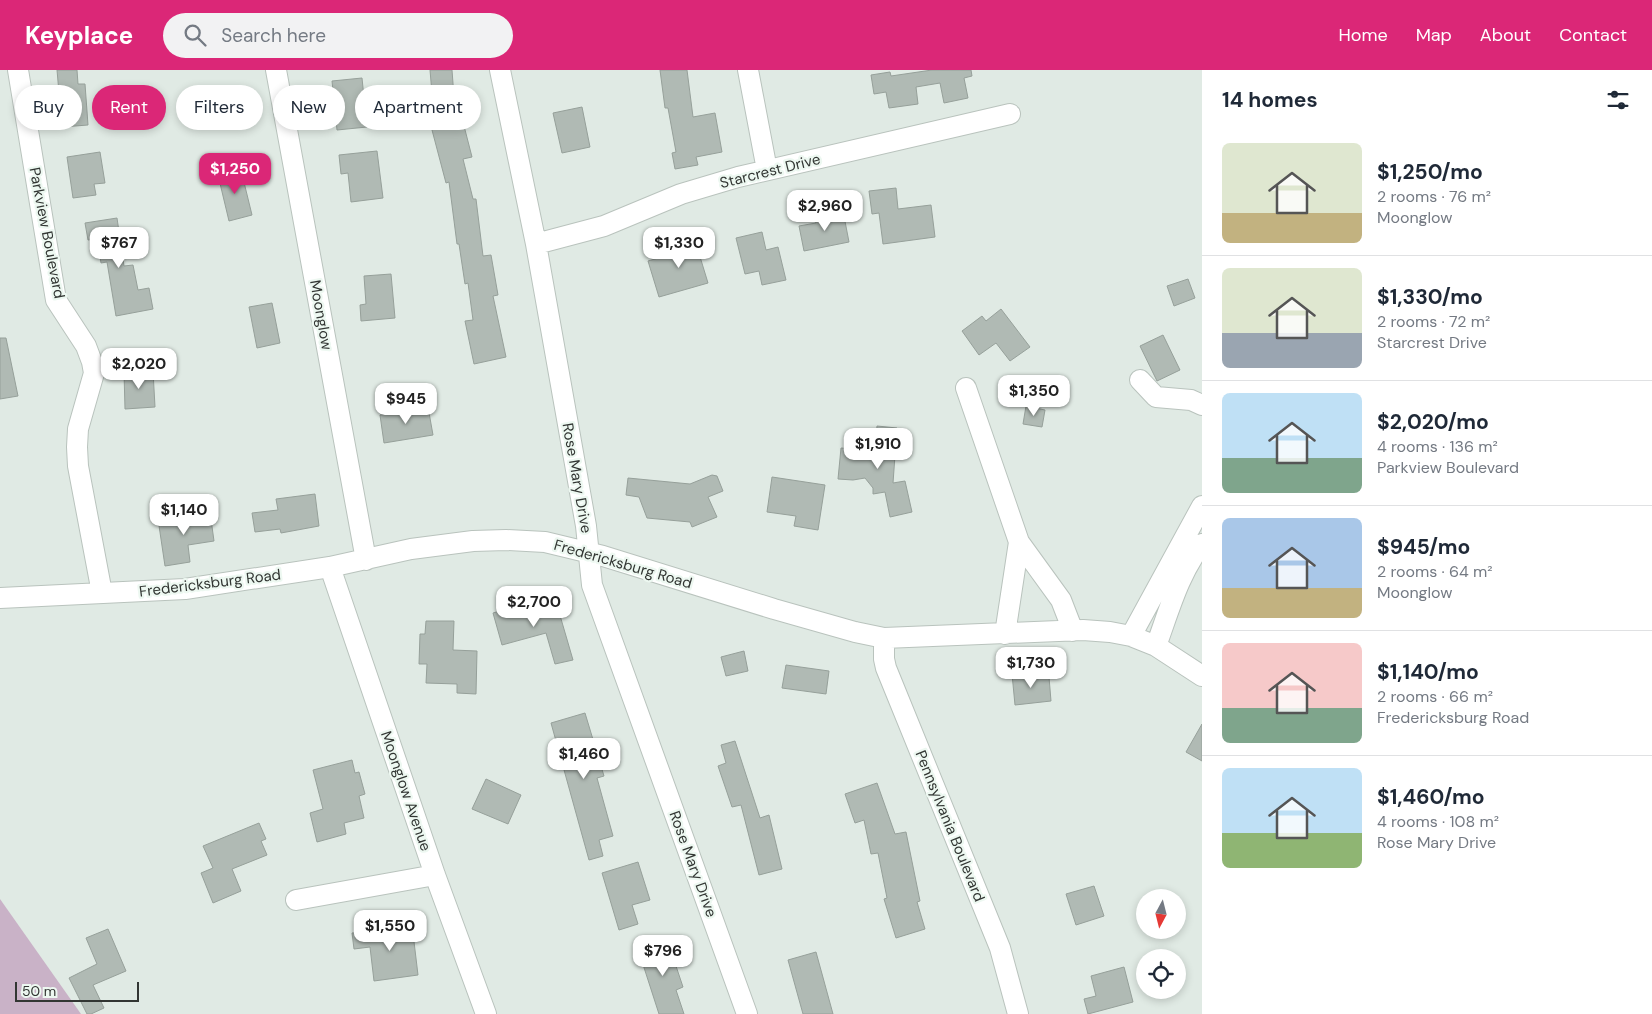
<!DOCTYPE html>
<html lang="en">
<head>
<meta charset="utf-8">
<style>
  :root { --surface:#fff; --page:#f2f2f3; --text:#1f2937; --muted:#747a83; --line:#e0e1e3; --accent:#db2777 }
  body { margin:0; font-family:"DM Sans",sans-serif; background:var(--page); color:var(--text); height:100vh; display:flex; flex-direction:column; font-size:19px; white-space:nowrap }
  * { box-sizing:border-box; margin:0 }
  p { font-size:16px; color:var(--muted) }
  .icon { flex:none; width:28px; height:28px; fill:none; stroke:currentColor; stroke-width:2; stroke-linecap:round; stroke-linejoin:round }
  .map { position:relative; flex:1; overflow:hidden }
  .side { display:flex; flex-direction:column; background:var(--surface); width:450px }
  .side>* { flex:none }
  .banner { position:absolute; left:15px; top:15px; width:475px; height:45px; display:flex; gap:10px }
  .needle { width:32px; rotate:187deg }
  .buttons { position:absolute; left:1136px; top:819px; display:grid; gap:10px }
  .buttons a { display:grid; place-items:center; width:50px; height:50px; border-radius:50%; background:var(--surface); box-shadow:0 2px 8px #0003; font-size:25px }
  .scale { position:absolute; left:15px; bottom:12px; width:124px; box-sizing:border-box; padding-left:5px; border:2px solid #323633; border-top:0; font-size:14px; line-height:18px; white-space:nowrap; color:#323633; -webkit-text-stroke:4px #edf8f1; paint-order:stroke }
  .price { position:absolute; translate:-50% -42px; padding:0 11px; border-radius:10px; background:#fff; color:#222; font-size:16px; line-height:32px; filter:drop-shadow(0 1px 2px #0008) }
  .price::after { content:''; position:absolute; left:50%; top:30px; width:15px; height:11px; margin-left:-8px; background:inherit; clip-path:polygon(0 0,100% 0,50% 100%) }
  .price.selected { background:var(--accent); color:#fff }
  ul { padding:0; list-style:none }
  li { display:flex; align-items:center; gap:15px; height:125px; padding:0 20px }
  li+li { border-top:1px solid var(--line) }
  li span { display:grid; place-items:center; flex:none; width:140px; height:100px; border-radius:8px; color:#555 }
  li>.icon { margin-inline-start:auto }
  span .icon { width:60px; height:60px; fill:#fffc; stroke-width:1 }
  li b { font-size:21px }
  h2 { display:flex; justify-content:space-between; align-items:center; height:60px; padding:0 20px; font-size:21px }
  .tag { padding:0 18px; border-radius:22px; background:var(--surface); box-shadow:0 2px 8px #0003; font-size:18px; line-height:45px }
  .tag.selected { background:var(--accent); color:#fff }
  header { display:flex; align-items:center; gap:30px; box-sizing:border-box; height:70px; padding:0 25px; background:var(--accent); color:#fff }
  header strong { font-size:24px }
  nav { display:flex; gap:28px; margin-inline-start:auto; font-size:18px }
  .search { width:350px; height:45px; background:var(--page); display:flex; align-items:center; gap:12px; box-sizing:border-box; padding:0 18px; border-radius:28px; color:var(--muted); font-size:19px }
  main { display:flex; flex:1; min-height:0 }
  .map>svg:first-child { display:block }
</style>
</head>
<body>
<header>
<strong>Keyplace</strong>
<div class="search"><svg class="icon" aria-label="search" viewBox="0 0 24 24"><circle cx="10" cy="10" r="6"/><path d="M15 15l6 6"/></svg>Search here</div>
<nav><a>Home</a><a>Map</a><a>About</a><a>Contact</a></nav>
</header>
<main>
<div class="map">
<svg width="1202" height="944" viewBox="0 0 1202 944">
  <rect width="100%" height="100%" fill="#e0eae4"/>
  <path fill="#c9b2c7" d="M 0,829 L 81,944 L 0,944 Z"/>
  <path fill="#b0bab4" stroke="#96a09a" d="M 57,0 L 77,0 L 78,14 L 85,14 L 88,55 L 62,57 Z
    M 430,0 L 452,0 L 456,54 L 463,52 L 472,87 L 463,89 L 473,129 L 476,129 L 483,186 L 491,185 L 498,225 L 493,226 L 506,287 L 474,294 L 465,251 L 473,250 L 468,213 L 465,214 L 459,174 L 457,174 L 449,112 L 446,113 L 432,60 L 435,59 Z
    M 660,0 L 687,0 L 693,47 L 715,43 L 722,82 L 696,87 L 698,95 L 675,99 L 672,83 L 676,82 L 668,38 L 665,38 Z
    M 932,0 L 971,0 L 972,6 L 964,8 L 968,28 L 944,33 L 940,13 L 916,17 L 918,34 L 889,38 L 886,22 L 874,24 L 871,5 L 890,2 L 891,6 Z
    M 362,8 L 367,57 L 337,60 L 332,11 Z
    M 582,37 L 590,77 L 562,83 L 553,43 Z
    M 377,81 L 383,128 L 351,132 L 348,103 L 341,104 L 339,85 Z
    M 100,82 L 105,113 L 94,114 L 96,125 L 73,128 L 67,87 Z
    M 241,100 L 252,145 L 229,151 L 218,105 Z
    M 896,118 L 898,139 L 931,135 L 935,167 L 883,174 L 879,143 L 872,144 L 869,121 Z
    M 843,141 L 849,172 L 804,181 L 799,156 L 816,153 L 814,147 Z
    M 117,148 L 124,196 L 133,195 L 138,220 L 149,218 L 153,239 L 116,246 L 107,192 L 101,193 L 97,169 L 88,170 L 85,153 Z
    M 762,162 L 766,180 L 778,177 L 786,210 L 762,215 L 759,201 L 745,204 L 736,168 Z
    M 694,167 L 708,213 L 659,227 L 648,191 L 672,184 L 669,174 Z
    M 391,204 L 395,248 L 361,251 L 360,235 L 366,234 L 364,206 Z
    M 1188,209 L 1195,228 L 1174,236 L 1167,216 Z
    M 272,233 L 280,273 L 257,278 L 249,237 Z
    M 1001,239 L 1030,277 L 1010,291 L 996,273 L 979,285 L 962,261 L 982,246 L 986,251 Z
    M 1163,265 L 1180,300 L 1157,311 L 1140,276 Z
    M 0,268 L 6,268 L 18,326 L 0,329 Z
    M 153,301 L 155,337 L 125,339 L 124,302 Z
    M 1026,336 L 1045,340 L 1042,357 L 1023,354 Z
    M 428,337 L 433,365 L 384,373 L 380,345 Z
    M 877,356 L 897,358 L 893,413 L 905,411 L 912,442 L 890,447 L 885,422 L 873,424 L 873,418 L 865,408 L 853,410 L 838,409 L 841,378 L 875,381 Z
    M 712,405 L 717,406 L 723,421 L 708,427 L 717,447 L 692,457 L 690,452 L 647,448 L 639,427 L 626,425 L 628,408 L 690,414 Z
    M 772,407 L 825,415 L 818,460 L 794,456 L 796,446 L 767,442 Z
    M 315,424 L 319,456 L 281,463 L 280,459 L 255,462 L 252,443 L 278,440 L 276,429 Z
    M 210,442 L 214,471 L 188,475 L 190,492 L 165,496 L 158,449 Z
    M 539,529 L 544,546 L 559,542 L 573,590 L 555,594 L 546,563 L 502,575 L 493,543 Z
    M 426,551 L 454,551 L 453,580 L 477,581 L 476,624 L 457,623 L 457,614 L 426,613 L 427,594 L 419,594 L 420,564 L 425,564 Z
    M 744,581 L 748,601 L 726,606 L 721,587 Z
    M 786,595 L 829,601 L 826,624 L 782,618 Z
    M 1035,602 L 1036,609 L 1049,607 L 1051,631 L 1015,635 L 1012,604 Z
    M 585,643 L 604,706 L 597,708 L 613,766 L 599,770 L 603,786 L 589,790 L 551,653 Z
    M 1202,654 L 1202,691 L 1186,682 Z
    M 735,671 L 760,748 L 769,745 L 782,799 L 759,805 L 741,735 L 732,737 L 718,696 L 726,693 L 721,675 Z
    M 352,690 L 355,703 L 359,702 L 365,724 L 359,726 L 364,748 L 344,753 L 346,764 L 317,772 L 310,743 L 323,739 L 313,700 Z
    M 486,709 L 521,725 L 508,754 L 472,739 Z
    M 877,713 L 895,764 L 906,762 L 920,831 L 917,832 L 925,859 L 896,868 L 884,829 L 887,828 L 878,783 L 871,784 L 864,750 L 855,753 L 845,724 Z
    M 259,753 L 266,769 L 261,771 L 267,785 L 232,799 L 241,821 L 213,833 L 201,803 L 213,798 L 203,776 Z
    M 638,792 L 650,830 L 632,835 L 638,854 L 619,860 L 602,803 Z
    M 1094,816 L 1104,846 L 1076,855 L 1066,824 Z
    M 412,855 L 418,905 L 374,911 L 370,877 L 354,879 L 352,863 Z
    M 108,859 L 126,901 L 93,915 L 104,938 L 91,944 L 87,944 L 69,908 L 97,894 L 86,868 Z
    M 667,869 L 683,917 L 676,920 L 684,944 L 659,944 L 638,879 Z
    M 816,882 L 833,944 L 803,944 L 788,890 Z
    M 1124,897 L 1133,932 L 1088,944 L 1084,929 L 1096,926 L 1091,906 Z"/>
  <g fill="none" stroke-linecap="round" stroke-linejoin="round">
    <g stroke="#b9c3bd" stroke-width="22">
      <path id="minor" d="M 18,0 L 56,230 L 86,276 L 92,292 L 94,303 L 78,359 L 77,377 L 78,396 L 102,523
        M 276,0 L 366,490
        M 500,0 L 536,174 L 586,456 L 592,515 L 747,944
        M 748,0 L 767,100
        M 536,174 L 604,156 L 681,124 L 738,107 L 1010,44
        M 1140,310 L 1156,327 L 1191,330 L 1202,335
        M 966,318 L 1019,472 L 1061,530 L 1073,561
        M 330,497 L 435,805 L 486,944
        M 0,528 L 185,519 L 330,497 L 411,479 L 473,471 L 506,470 L 545,472 L 603,486 L 774,539 L 855,562 L 884,568 L 1083,560 L 1110,562 L 1131,566 L 1156,576 L 1202,606
        M 1005,564 L 1019,472
        M 1131,566 L 1202,436
        M 884,568 L 884,589 L 886,598 L 1000,878 L 1018,944
        M 1156,576 C 1169,541 1179,503 1202,474
        M 296,830 L 435,805"/>
    </g>
    <use href="#minor" stroke="#fff" stroke-width="20"/>
  </g>
  <g text-anchor="middle" stroke-width="4.5" stroke-linejoin="round" paint-order="stroke">
    <g font-size="15" fill="#323633" stroke="#edf8f1">
      <text transform="translate(770 101) rotate(-14)" y="5">Starcrest Drive</text>
      <text transform="translate(47 163) rotate(79)" y="5">Parkview Boulevard</text>
      <text transform="translate(321 245) rotate(80)" y="5">Moonglow</text>
      <text transform="translate(577 408) rotate(80)" y="5">Rose Mary Drive</text>
      <text transform="translate(623 494) rotate(16)" y="5">Fredericksburg Road</text>
      <text transform="translate(210 513) rotate(-7)" y="5">Fredericksburg Road</text>
      <text transform="translate(406 721) rotate(71)" y="5">Moonglow Avenue</text>
      <text transform="translate(950 756) rotate(68)" y="5">Pennsylvania Boulevard</text>
      <text transform="translate(693 794) rotate(70)" y="5">Rose Mary Drive</text>
    </g>
  </g>
</svg>
<div class="buttons">
<a><svg class="needle" viewBox="-14 -14 28 28"><path d="M0-13l5 13h-10z" fill="#e53935"/><path d="M0 13l5-13h-10z" fill="#747a83"/></svg></a>
<a><svg class="icon" aria-label="locate" viewBox="0 0 24 24"><circle cx="12" cy="12" r="6"/><path d="M12 2v4M12 18v4M2 12h4M18 12h4"/></svg></a>
</div>
<div class="scale">50 m</div>
<b class="price selected" style="left:235px;top:125px">$1,250</b>
<b class="price" style="left:825px;top:162px">$2,960</b>
<b class="price" style="left:119px;top:199px">$767</b>
<b class="price" style="left:679px;top:199px">$1,330</b>
<b class="price" style="left:139px;top:320px">$2,020</b>
<b class="price" style="left:1034px;top:347px">$1,350</b>
<b class="price" style="left:406px;top:355px">$945</b>
<b class="price" style="left:878px;top:400px">$1,910</b>
<b class="price" style="left:184px;top:466px">$1,140</b>
<b class="price" style="left:534px;top:558px">$2,700</b>
<b class="price" style="left:1031px;top:619px">$1,730</b>
<b class="price" style="left:584px;top:710px">$1,460</b>
<b class="price" style="left:390px;top:882px">$1,550</b>
<b class="price" style="left:663px;top:907px">$796</b>
<div class="banner">
<a class="tag">Buy</a>
<a class="tag selected">Rent</a>
<a class="tag">Filters</a>
<a class="tag">New</a>
<a class="tag">Apartment</a>
</div>
</div>
<section class="side">
<h2>14 homes<svg class="icon" aria-label="filters" viewBox="0 0 24 24"><path d="M4 7h16M4 17h16"/><circle cx="9" cy="7" r="2"/><circle cx="15" cy="17" r="2"/></svg></h2>
<ul>
<li><span style="background:linear-gradient(#dfe7d0 70%,#c2b280 0)"><svg class="icon" aria-label="home" viewBox="0 0 24 24"><path d="M3 11l9-7 9 7M6 9v11h12V9"/></svg></span><div><b>$1,250/mo</b><p>2 rooms · 76 m²</p><p>Moonglow</p></div></li>
<li><span style="background:linear-gradient(#dfe7d0 65%,#9aa5b1 0)"><svg class="icon" aria-label="home" viewBox="0 0 24 24"><path d="M3 11l9-7 9 7M6 9v11h12V9"/></svg></span><div><b>$1,330/mo</b><p>2 rooms · 72 m²</p><p>Starcrest Drive</p></div></li>
<li><span style="background:linear-gradient(#bfe0f5 65%,#7fa58c 0)"><svg class="icon" aria-label="home" viewBox="0 0 24 24"><path d="M3 11l9-7 9 7M6 9v11h12V9"/></svg></span><div><b>$2,020/mo</b><p>4 rooms · 136 m²</p><p>Parkview Boulevard</p></div></li>
<li><span style="background:linear-gradient(#a9c7e8 70%,#c2b280 0)"><svg class="icon" aria-label="home" viewBox="0 0 24 24"><path d="M3 11l9-7 9 7M6 9v11h12V9"/></svg></span><div><b>$945/mo</b><p>2 rooms · 64 m²</p><p>Moonglow</p></div></li>
<li><span style="background:linear-gradient(#f6c9c9 65%,#7fa58c 0)"><svg class="icon" aria-label="home" viewBox="0 0 24 24"><path d="M3 11l9-7 9 7M6 9v11h12V9"/></svg></span><div><b>$1,140/mo</b><p>2 rooms · 66 m²</p><p>Fredericksburg Road</p></div></li>
<li><span style="background:linear-gradient(#bfe0f5 65%,#8fb573 0)"><svg class="icon" aria-label="home" viewBox="0 0 24 24"><path d="M3 11l9-7 9 7M6 9v11h12V9"/></svg></span><div><b>$1,460/mo</b><p>4 rooms · 108 m²</p><p>Rose Mary Drive</p></div></li>
</ul>
</section>
</main>
</body>
</html>
